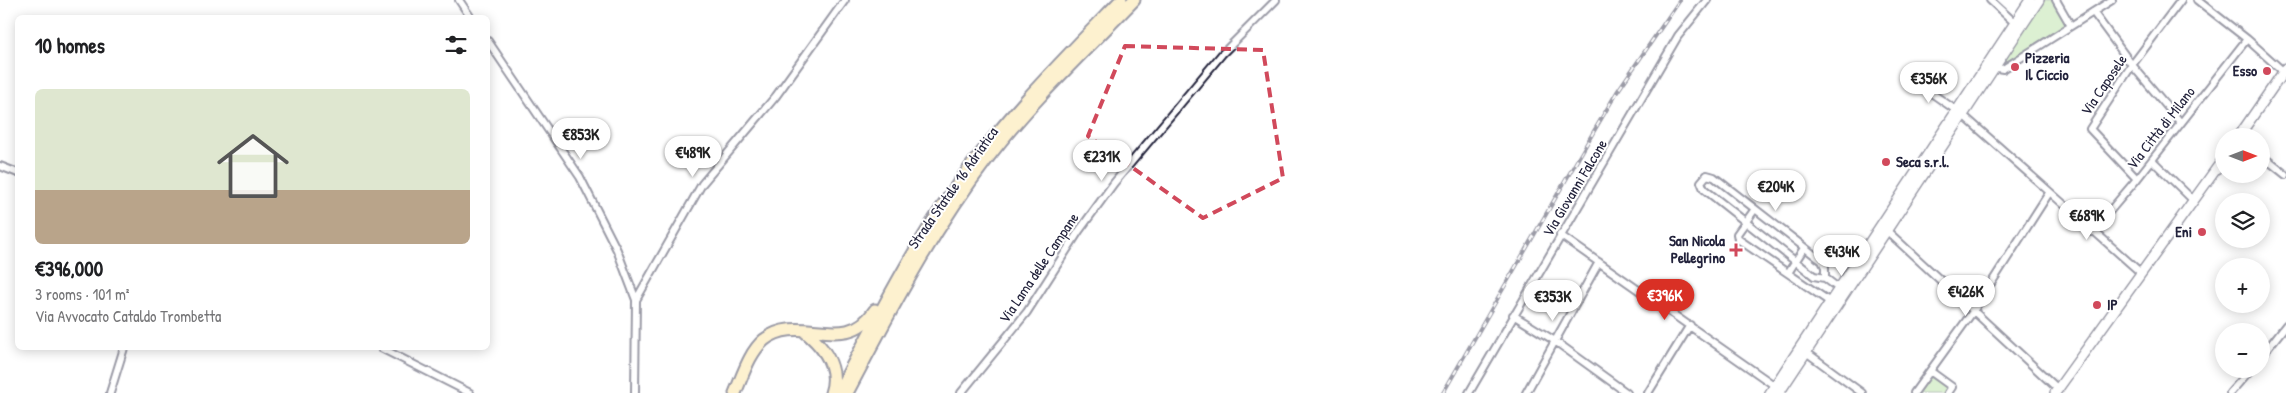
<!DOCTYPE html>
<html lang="en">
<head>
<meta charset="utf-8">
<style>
  :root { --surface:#fff; --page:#f6f6f6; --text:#202124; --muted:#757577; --accent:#d93025 }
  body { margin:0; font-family:"Patrick Hand",sans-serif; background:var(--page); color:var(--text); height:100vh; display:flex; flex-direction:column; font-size:19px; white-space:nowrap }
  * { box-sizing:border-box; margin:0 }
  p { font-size:16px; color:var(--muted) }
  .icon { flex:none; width:28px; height:28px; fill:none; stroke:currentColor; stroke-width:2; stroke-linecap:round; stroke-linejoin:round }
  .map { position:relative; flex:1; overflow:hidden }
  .details { position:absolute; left:15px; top:15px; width:475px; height:335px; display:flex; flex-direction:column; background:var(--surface); border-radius:8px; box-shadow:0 2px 12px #0003 }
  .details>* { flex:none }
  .needle { width:32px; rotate:90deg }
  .buttons { position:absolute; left:2215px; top:128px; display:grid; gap:10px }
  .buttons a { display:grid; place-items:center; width:55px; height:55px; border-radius:50%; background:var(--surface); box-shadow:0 2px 12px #0003; font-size:25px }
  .price { position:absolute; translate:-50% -42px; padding:0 11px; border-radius:18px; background:#fff; color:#222; font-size:16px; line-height:32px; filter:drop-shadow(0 1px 2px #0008) }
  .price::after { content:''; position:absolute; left:50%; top:30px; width:15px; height:11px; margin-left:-8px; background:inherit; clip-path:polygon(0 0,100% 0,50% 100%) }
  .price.current { background:var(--accent); color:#fff }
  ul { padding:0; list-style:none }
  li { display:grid; align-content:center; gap:10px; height:265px; padding:0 20px }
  li span { display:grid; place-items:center; height:155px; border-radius:8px; color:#555 }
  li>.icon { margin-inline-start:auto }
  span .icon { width:90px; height:90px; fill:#fffc; stroke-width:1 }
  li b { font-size:21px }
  h2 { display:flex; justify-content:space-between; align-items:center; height:60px; padding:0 20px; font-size:21px }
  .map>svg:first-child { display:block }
</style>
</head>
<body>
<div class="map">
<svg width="2286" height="393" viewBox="0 0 2286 393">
  <rect width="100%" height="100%" fill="#fff"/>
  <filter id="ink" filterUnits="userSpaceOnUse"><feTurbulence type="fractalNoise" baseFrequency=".02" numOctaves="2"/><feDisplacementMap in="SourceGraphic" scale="10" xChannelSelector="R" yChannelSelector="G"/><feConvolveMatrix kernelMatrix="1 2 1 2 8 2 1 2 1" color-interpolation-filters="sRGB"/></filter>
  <g filter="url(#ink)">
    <path fill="#b1de9c" stroke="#6a806c" d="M 2043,0 L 2052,0 L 2067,25 L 2000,65 Z
      M 1930,377 L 1947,388 L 1943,393 L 1919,393 Z"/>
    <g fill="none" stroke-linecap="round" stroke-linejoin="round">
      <g stroke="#22223b" stroke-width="10">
        <path id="street" d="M 459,0 L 471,18
          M 1990,0 L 2015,23
          M 2056,0 L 2071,26
          M 2197,0 L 2247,39 L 2285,73
          M 2093,12 L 2132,65 L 2181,123
          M 488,41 L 580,177 L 617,250 L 636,300
          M 1991,67 L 2003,69 L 2112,0
          M 1914,81 L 1963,115 L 2140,272
          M 2261,155 L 2286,175
          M 2152,160 L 2193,200
          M 0,166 L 18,173
          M 1707,175 L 1714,177 L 1822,261 L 1825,267 L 1825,278 L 1814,276 L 1704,189 L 1701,182 Z
          M 2137,179 L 2090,129 L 2132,65 L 2181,0
          M 1755,209 L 1737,234 L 1738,239 L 1833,304
          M 1885,229 L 2058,389
          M 2092,232 L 2137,179 L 2247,39
          M 1560,235 L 1778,388
          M 1788,273 L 1804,248
          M 1825,278 L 1842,291
          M 1513,315 L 1555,341 L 1627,393
          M 381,348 L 470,393
          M 1806,352 L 1862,393
          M 2261,357 L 2286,325
          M 1930,371 L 1952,387 L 1948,393
          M 110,393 L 124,348
          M 635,393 L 636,300 L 702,184 L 776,96 L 845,0
          M 961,393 L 1027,312 L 1079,231 L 1114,183 L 1222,54 L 1276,0
          M 1469,393 L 1678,36 L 1707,0
          M 1526,393 L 1599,262
          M 1648,393 L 1690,325
          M 1914,393 L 1974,310 L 2049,193
          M 2230,393 L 2251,369"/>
      </g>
      <g stroke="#22223b" stroke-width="12">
        <path id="secondary" d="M 2239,136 L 2286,68
          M 1770,393 L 2030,0
          M 1779,393 L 2039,0
          M 2055,393 L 2224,158"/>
      </g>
      <g stroke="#22223b" stroke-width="15">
        <path id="highway" d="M 803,330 C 822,345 840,367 831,393
          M 735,393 C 743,375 749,353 764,340 C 801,311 845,356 875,310
          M 838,393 C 874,324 909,255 953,191 C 1002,121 1062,61 1121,0
          M 847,393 C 889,313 932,231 987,159 C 1031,101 1084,52 1134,0"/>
      </g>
      <use href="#street" stroke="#fff" stroke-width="6"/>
      <use href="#secondary" stroke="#fff" stroke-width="9"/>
      <use href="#highway" stroke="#fadf96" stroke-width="11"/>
      <g stroke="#22223b" stroke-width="4">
        <path id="rail" d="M 1443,393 L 1594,131 L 1617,92 L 1680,0"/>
      </g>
      <use href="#rail" stroke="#fff" stroke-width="2" stroke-dasharray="5.5" stroke-linecap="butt"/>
    </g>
  </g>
  <path d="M0 0H2286V393H0ZM 1125,46 L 1263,50 L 1283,178 L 1203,218 L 1088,136 Z" fill="#fff" fill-opacity=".55" fill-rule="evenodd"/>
  <path fill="none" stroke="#d1495b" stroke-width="4" stroke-dasharray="10 6" stroke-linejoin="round" d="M 1125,46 L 1263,50 L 1283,178 L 1203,218 L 1088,136 Z"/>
  <g fill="#d1495b" stroke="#fff" stroke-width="2">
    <circle cx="2015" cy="67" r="5"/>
    <circle cx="2267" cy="71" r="5"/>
    <circle cx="1886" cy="162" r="5"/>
    <circle cx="2202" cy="232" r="5"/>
    <path d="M1733.5 242.5h5v5h5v5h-5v5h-5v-5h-5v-5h5z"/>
    <circle cx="2097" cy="305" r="5"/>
  </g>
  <g text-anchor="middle" stroke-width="4" stroke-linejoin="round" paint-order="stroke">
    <g font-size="15" font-weight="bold" fill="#22223b" stroke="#fff" text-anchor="start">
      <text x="2025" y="63">Pizzeria<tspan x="2025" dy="17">Il Ciccio</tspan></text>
      <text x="2257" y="76" text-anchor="end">Esso</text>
      <text x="1896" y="167">Seca s.r.l.</text>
      <text x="2192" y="237" text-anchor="end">Eni</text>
      <text x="1725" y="246" text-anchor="end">San Nicola<tspan x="1725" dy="17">Pellegrino</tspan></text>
      <text x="2107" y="310">IP</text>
    </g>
    <g font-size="15" fill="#22223b" stroke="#fff">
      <text transform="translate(2104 85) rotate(-56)" y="5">Via Caposele</text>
      <text transform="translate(2161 128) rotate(-52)" y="5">Via Città di Milano</text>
      <text transform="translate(953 188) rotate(-55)" y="5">Strada Statale 16 Adriatica</text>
      <text transform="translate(1575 188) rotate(-59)" y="5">Via Giovanni Falcone</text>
      <text transform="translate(1039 268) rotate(-56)" y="5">Via Lama delle Campane</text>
    </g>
  </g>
</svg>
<div class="buttons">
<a><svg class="needle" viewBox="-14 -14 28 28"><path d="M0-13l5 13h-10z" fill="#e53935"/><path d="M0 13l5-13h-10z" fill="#757577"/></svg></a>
<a><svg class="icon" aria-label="layers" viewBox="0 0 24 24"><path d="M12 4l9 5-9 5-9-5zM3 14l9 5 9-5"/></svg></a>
<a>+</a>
<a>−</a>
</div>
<b class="price" style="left:1929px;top:104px">€356K</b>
<b class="price" style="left:581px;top:160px">€853K</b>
<b class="price" style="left:693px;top:178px">€489K</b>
<b class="price" style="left:1102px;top:182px">€231K</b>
<b class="price" style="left:1776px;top:212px">€204K</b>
<b class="price" style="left:2087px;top:241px">€689K</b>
<b class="price" style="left:1842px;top:277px">€434K</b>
<b class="price" style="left:1966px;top:317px">€426K</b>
<b class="price current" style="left:1665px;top:321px">€396K</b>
<b class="price" style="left:1553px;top:322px">€353K</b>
<section class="details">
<h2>10 homes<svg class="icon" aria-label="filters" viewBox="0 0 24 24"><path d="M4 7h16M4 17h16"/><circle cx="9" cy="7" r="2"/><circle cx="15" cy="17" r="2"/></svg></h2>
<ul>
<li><span style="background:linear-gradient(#dfe7d0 65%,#b9a48a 0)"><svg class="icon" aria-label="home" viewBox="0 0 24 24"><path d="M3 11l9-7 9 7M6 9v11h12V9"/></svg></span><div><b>€396,000</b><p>3 rooms · 101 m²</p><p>Via Avvocato Cataldo Trombetta</p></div></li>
</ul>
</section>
</div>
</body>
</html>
